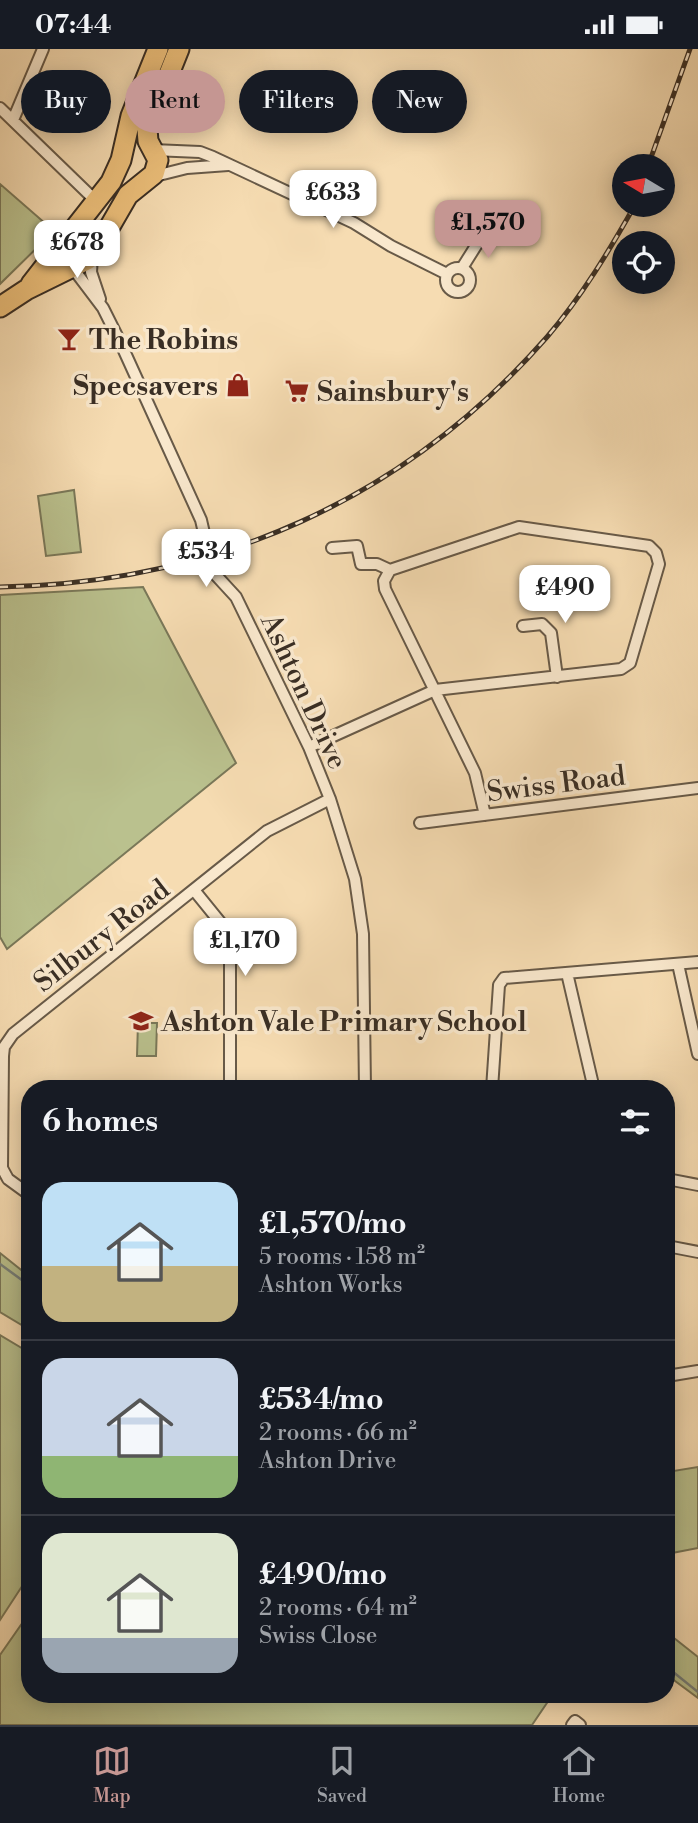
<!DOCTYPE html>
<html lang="en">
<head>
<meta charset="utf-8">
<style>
  :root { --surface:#171b24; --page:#20242c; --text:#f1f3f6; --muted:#9ea1a6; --line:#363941; --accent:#c59692 }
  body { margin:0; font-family:"Libre Bodoni",serif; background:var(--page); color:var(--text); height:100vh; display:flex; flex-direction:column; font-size:26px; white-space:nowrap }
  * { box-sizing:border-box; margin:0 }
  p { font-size:23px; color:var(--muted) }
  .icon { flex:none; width:38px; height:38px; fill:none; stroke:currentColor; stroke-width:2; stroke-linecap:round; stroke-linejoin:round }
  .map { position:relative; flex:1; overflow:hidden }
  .sheet { position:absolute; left:21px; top:1031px; width:654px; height:623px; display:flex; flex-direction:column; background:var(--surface); border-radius:28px; box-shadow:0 4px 18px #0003 }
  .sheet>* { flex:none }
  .top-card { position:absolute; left:21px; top:21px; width:656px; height:63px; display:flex; gap:14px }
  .needle { width:46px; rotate:280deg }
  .tools { position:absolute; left:612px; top:105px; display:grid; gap:14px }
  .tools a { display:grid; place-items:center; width:63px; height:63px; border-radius:50%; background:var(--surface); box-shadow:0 4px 18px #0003; font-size:35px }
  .price { position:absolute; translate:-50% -60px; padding:0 16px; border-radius:14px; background:#fff; color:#222; font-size:23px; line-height:46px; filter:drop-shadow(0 2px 4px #0008) }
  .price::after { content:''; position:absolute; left:50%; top:42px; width:21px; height:16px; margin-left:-10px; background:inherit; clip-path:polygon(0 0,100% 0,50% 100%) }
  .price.active { background:var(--accent); color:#111 }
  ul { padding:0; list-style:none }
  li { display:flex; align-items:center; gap:21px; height:175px; padding:0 21px }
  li+li { border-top:2px solid var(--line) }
  li span { display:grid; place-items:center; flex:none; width:196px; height:140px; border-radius:21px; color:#555 }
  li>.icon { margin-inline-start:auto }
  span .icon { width:84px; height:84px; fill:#fffc; stroke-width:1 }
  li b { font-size:30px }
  h2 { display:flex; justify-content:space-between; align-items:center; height:84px; padding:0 21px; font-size:30px }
  .pill { padding:0 24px; border-radius:32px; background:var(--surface); box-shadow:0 4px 18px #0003; font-size:24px; line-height:63px }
  .pill.active { background:var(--accent); color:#111 }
  .status { display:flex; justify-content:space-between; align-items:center; height:49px; padding:0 35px; background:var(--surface); direction:ltr }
  .status svg { height:19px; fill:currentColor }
  .menu { display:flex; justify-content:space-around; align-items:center; height:98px; border-top:2px solid var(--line); background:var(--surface); font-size:19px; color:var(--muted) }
  .menu a { display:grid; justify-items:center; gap:4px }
  .menu .active { color:var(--accent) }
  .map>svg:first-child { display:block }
</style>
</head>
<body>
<div class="status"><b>07:44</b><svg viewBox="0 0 49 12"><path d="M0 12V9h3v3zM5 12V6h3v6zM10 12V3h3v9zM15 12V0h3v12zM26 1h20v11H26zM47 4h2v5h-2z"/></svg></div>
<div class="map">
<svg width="698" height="1676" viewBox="0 0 698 1676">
  <rect width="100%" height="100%" fill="#f6dcb2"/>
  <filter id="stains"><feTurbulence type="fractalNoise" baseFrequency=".00286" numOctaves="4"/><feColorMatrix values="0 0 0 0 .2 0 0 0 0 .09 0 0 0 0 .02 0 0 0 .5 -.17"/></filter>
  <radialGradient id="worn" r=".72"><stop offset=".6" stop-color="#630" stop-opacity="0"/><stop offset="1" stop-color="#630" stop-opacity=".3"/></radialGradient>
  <path fill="#bac18e" stroke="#7a7859" stroke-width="2" d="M 0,135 L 54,182 L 0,235 Z
    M 74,441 L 81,503 L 46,507 L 38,447 Z
    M 143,538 L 236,714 L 7,900 L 0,888 L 0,546 Z
    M 138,974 L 157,974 L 156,1007 L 137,1007 Z
    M 0,1204 L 30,1228 L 30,1281 L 0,1263 Z
    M 0,1286 L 30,1304 L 30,1525 L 0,1571 Z
    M 698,1418 L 698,1499 L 672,1504 L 667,1471 L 667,1423 Z
    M 671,1547 L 674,1589 L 698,1608 L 698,1649 L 667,1626 L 667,1548 Z
    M 30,1563 L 30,1645 L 553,1645 L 532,1676 L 0,1676 L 0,1606 Z"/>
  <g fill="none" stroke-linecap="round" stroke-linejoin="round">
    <path stroke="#77817c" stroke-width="2.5" d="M 0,1215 L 30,1237
      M 667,1618 L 698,1643"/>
    <g stroke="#685a48" stroke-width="14">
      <path id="street" d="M 0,59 L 97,153
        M 13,71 L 43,0
        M 153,101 L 200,103 L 213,108 L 354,174 L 391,197 L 447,225
        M 151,128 L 187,119 L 228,116
        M 92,208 L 91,223 L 100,250
        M 72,218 L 103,259 L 121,295 L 201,471 L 213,523 L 236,548 L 309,698 L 330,750 L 355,830 L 363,885 L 365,1040
        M446 231a12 12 0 1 1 24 0a12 12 0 1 1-24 0Z
        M 462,219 L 484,184
        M 332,499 L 357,497 L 361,515 L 377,515 L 390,521
        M 523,577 L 542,575 L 551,584 L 557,628
        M 309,698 L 435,641 L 621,620 L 630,614 L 659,515 L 656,504 L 649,497 L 519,478 L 390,521 L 384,532 L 385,540 L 475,724 L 485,766
        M 420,774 L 698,739
        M 194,841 L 224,878 L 230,892 L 230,1040
        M 678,915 L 698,1005
        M 567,924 L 594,1040
        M 492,1040 L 499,936 L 504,929 L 698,913
        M 667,1130 L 698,1136
        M 30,1146 L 8,1130 L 2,1119 L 3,1007 L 4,998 L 13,985 L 267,782 L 330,750
        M 667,1197 L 698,1203
        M 667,1327 L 698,1322
        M 572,1676 L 575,1672 L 580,1676"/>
    </g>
    <g stroke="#392e24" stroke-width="23">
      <path id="highway" d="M 31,235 L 111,133 L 121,111 L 131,67 L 158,0
        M 0,258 L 26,241 L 87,211 L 98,198 L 128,146 L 154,125 L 158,111 L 148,92 L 147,80 L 179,0"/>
    </g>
    <use href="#street" stroke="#f9e8cd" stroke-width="10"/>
    <use href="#highway" stroke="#ebbe79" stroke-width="19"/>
    <g stroke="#392e24" stroke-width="5">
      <path id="rail" d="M 648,117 L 690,0
        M 0,538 C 216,534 404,451 547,288 C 582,247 609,202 635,156"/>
    </g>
    <use href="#rail" stroke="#f9e8cd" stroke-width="2.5" stroke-dasharray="8" stroke-linecap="butt"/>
  </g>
  <defs>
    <g id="bar-bare" transform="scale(1.89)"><path d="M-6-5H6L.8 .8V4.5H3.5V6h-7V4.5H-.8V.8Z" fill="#8f2418" stroke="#f9e8cd" stroke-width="2.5" paint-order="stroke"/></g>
    <g id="shop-bare" transform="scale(1.89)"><path d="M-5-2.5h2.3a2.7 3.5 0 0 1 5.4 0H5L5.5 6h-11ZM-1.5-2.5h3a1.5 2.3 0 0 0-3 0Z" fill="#8f2418" stroke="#f9e8cd" stroke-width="2.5" paint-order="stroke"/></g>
    <g id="supermarket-bare" transform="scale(1.89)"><path d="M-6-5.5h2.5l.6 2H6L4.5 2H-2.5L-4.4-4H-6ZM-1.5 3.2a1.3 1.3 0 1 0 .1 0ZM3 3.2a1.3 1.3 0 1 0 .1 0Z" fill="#8f2418" stroke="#f9e8cd" stroke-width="2.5" paint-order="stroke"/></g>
    <g id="school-bare" transform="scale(1.89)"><path d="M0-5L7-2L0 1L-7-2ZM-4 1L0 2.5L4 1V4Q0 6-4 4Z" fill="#8f2418" stroke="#f9e8cd" stroke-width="2.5" paint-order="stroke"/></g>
  </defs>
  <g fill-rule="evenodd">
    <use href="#bar-bare" x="69" y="290"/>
    <use href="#shop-bare" x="238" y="336"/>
    <use href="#supermarket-bare" x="297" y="342"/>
    <use href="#school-bare" x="141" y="972"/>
  </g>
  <g text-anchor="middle" stroke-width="7" stroke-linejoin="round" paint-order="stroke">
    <g font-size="28" font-weight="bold" fill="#392e24" stroke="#f9e8cd" text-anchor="start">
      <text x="89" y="300">The Robins</text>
      <text x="218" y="346" text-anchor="end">Specsavers</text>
      <text x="317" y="352">Sainsbury's</text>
      <text x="161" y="982">Ashton Vale Primary School</text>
    </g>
    <g font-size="28" fill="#392e24" stroke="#f9e8cd">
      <text transform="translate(305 642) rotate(65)" y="10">Ashton Drive</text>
      <text transform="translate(556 734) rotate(-7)" y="10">Swiss Road</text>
      <text transform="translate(101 886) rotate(-38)" y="10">Silbury Road</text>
    </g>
  </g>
  <rect width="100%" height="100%" filter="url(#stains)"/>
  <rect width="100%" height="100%" fill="url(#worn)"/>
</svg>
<div class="tools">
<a><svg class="needle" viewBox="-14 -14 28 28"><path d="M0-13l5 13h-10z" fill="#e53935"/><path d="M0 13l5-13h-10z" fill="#9ea1a6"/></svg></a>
<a><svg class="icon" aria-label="locate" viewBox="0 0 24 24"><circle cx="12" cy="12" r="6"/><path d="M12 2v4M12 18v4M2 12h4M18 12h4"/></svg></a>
</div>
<b class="price" style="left:333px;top:181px">£633</b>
<b class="price active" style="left:488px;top:211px">£1,570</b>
<b class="price" style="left:77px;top:231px">£678</b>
<b class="price" style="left:206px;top:540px">£534</b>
<b class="price" style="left:565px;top:576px">£490</b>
<b class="price" style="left:245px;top:929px">£1,170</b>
<div class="top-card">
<a class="pill">Buy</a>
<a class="pill active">Rent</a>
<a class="pill">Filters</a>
<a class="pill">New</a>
</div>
<section class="sheet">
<h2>6 homes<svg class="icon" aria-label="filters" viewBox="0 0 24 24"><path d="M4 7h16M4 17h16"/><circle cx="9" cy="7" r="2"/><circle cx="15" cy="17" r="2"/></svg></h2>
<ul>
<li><span style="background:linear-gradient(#bfe0f5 60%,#c2b280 0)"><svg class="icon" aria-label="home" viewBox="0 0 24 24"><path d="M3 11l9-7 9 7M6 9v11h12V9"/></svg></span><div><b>£1,570/mo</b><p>5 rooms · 158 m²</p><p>Ashton Works</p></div></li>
<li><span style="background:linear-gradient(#c9d6e8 70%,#8fb573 0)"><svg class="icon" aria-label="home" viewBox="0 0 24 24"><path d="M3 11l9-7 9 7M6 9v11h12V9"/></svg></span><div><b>£534/mo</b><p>2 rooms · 66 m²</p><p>Ashton Drive</p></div></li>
<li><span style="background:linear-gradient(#dfe7d0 75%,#9aa5b1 0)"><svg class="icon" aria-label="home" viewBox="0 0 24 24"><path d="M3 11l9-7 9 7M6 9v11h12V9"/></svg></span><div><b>£490/mo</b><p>2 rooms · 64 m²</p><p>Swiss Close</p></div></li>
</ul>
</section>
</div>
<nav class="menu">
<a class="active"><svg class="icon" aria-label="map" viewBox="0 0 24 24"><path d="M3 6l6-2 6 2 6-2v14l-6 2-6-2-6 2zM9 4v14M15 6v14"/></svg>Map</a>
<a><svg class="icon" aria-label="saved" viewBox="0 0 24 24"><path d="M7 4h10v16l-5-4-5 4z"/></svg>Saved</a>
<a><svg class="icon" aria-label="home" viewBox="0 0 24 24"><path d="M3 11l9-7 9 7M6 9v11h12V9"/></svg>Home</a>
</nav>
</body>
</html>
